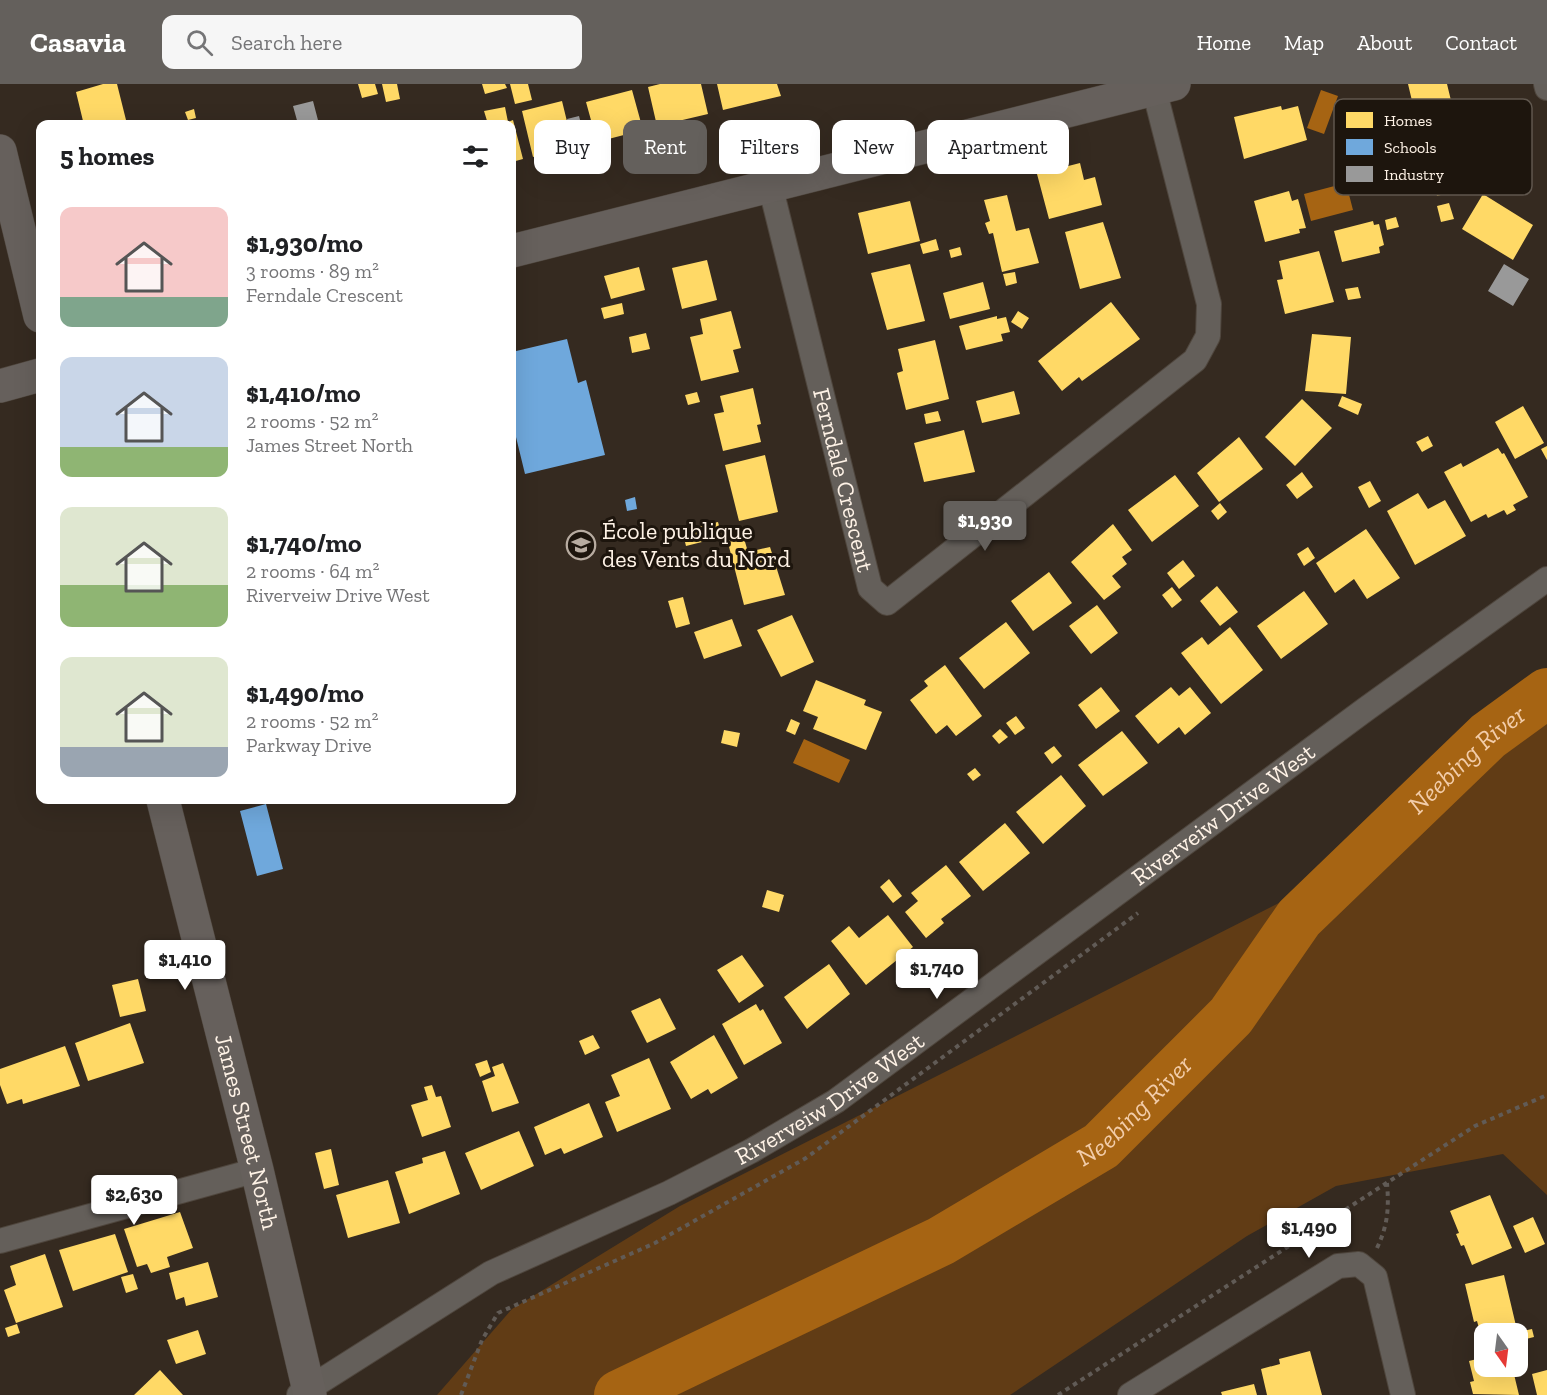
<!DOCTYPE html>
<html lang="en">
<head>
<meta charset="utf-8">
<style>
  :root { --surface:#fff; --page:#f6f6f6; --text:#202124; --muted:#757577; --accent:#64605c }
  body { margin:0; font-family:"Zilla Slab",serif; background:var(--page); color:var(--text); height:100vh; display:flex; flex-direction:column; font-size:22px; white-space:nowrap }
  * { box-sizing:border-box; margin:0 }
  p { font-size:20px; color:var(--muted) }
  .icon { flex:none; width:33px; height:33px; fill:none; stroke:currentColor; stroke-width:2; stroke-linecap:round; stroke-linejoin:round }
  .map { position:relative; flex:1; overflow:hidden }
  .side { position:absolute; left:36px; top:36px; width:480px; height:684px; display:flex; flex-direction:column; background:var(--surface); border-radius:12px; box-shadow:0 6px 24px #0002 }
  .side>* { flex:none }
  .top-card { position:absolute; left:534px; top:36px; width:570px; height:54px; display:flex; gap:12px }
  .needle { width:39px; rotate:166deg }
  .tools { position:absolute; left:1474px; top:1239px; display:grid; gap:12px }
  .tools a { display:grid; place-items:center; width:54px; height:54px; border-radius:12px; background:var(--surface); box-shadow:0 6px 24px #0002; font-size:30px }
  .price { position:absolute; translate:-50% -51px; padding:0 14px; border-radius:6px; background:#fff; color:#222; font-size:20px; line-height:39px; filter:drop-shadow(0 2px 3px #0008) }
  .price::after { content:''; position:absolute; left:50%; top:36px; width:18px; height:14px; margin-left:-9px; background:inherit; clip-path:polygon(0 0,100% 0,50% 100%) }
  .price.current { background:var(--accent); color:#fff }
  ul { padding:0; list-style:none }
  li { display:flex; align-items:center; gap:18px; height:150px; padding:0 24px }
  li span { display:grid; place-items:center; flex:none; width:168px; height:120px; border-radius:12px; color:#555 }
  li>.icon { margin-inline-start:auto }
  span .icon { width:72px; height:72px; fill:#fffc; stroke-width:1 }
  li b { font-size:26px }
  h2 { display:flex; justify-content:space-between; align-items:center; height:72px; padding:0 24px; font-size:26px }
  .chip { padding:0 21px; border-radius:12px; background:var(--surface); box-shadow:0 6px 24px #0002; font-size:21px; line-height:54px }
  .chip.current { background:var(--accent); color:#fff }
  header { display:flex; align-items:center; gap:36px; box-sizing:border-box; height:84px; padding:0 30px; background:var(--accent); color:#fff }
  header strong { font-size:28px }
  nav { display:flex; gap:33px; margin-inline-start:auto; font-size:21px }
  .search { width:420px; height:54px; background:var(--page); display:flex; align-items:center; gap:15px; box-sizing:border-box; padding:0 21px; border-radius:12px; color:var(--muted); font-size:22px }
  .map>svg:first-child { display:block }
</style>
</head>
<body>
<header>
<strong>Casavia</strong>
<div class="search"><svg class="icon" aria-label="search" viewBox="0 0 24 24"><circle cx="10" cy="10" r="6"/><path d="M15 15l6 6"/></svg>Search here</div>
<nav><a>Home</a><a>Map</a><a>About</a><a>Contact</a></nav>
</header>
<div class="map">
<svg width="1547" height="1311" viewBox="0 0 1547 1311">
  <rect width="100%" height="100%" fill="#352a20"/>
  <path fill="#613c15" d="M 1547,638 L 1547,1111 L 1503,1070 L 1336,1102 L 1247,1152 L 1010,1311 L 437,1311 L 512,1225 L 680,1122 L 1370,773 Z"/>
  <path fill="#a66413" d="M 1321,6 L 1338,12 L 1324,50 L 1307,44 Z
    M 1346,99 L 1353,126 L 1311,137 L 1304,110 Z
    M 804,655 L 850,676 L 839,699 L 793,679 Z"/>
  <path fill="#ffd966" d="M 103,0 L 117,0 L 127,40 L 86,40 L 83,37 L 76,8 Z
    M 358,0 L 375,0 L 378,10 L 362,14 Z
    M 382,0 L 397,0 L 400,15 L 386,18 Z
    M 482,0 L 505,0 L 507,4 L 485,10 Z
    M 510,0 L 528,0 L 532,16 L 515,20 Z
    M 660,0 L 701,0 L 708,30 L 657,42 L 648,3 Z
    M 717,0 L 777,0 L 781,12 L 723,26 Z
    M 1408,0 L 1447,0 L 1455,33 L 1418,42 Z
    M 632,6 L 643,46 L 597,58 L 586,18 Z
    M 562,17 L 573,62 L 533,73 L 522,27 Z
    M 1281,22 L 1282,26 L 1298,22 L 1307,56 L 1244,75 L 1234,33 Z
    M 505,23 L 508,38 L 513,36 L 523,75 L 512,78 L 512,40 L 488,40 L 484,27 Z
    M 194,25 L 196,34 L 188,36 L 185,28 Z
    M 1461,61 L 1471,103 L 1437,112 L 1426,70 Z
    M 1080,79 L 1084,96 L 1095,93 L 1102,121 L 1049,135 L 1037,90 Z
    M 1289,107 L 1292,117 L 1298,115 L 1306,144 L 1299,145 L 1300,149 L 1265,158 L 1254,117 Z
    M 1483,110 L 1533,141 L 1513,176 L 1462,145 Z
    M 1007,111 L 1016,147 L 1029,144 L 1039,179 L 1002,188 L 993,149 L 989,150 L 985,139 L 990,137 L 984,116 Z
    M 910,117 L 920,157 L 868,170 L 858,129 Z
    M 1449,119 L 1454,135 L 1441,138 L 1437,122 Z
    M 1396,133 L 1399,143 L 1387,146 L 1385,136 Z
    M 1373,137 L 1374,141 L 1379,140 L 1384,161 L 1379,163 L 1380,169 L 1342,178 L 1334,147 Z
    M 1103,138 L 1121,194 L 1080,205 L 1065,148 Z
    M 936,155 L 939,166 L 923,170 L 920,160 Z
    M 960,163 L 962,171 L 951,174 L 949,166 Z
    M 1319,167 L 1334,218 L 1285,230 L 1277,196 L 1283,195 L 1279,177 Z
    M 707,176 L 717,216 L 682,225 L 672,184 Z
    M 910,180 L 925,237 L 887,246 L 871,189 Z
    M 639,183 L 645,206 L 611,215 L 604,192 Z
    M 1015,188 L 1017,199 L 1006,202 L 1003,190 Z
    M 983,198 L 990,225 L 950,235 L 943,209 Z
    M 1358,203 L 1361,214 L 1348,216 L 1345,205 Z
    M 1111,218 L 1140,255 L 1082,297 L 1079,293 L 1062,307 L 1038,277 Z
    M 622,219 L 624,230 L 604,235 L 601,224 Z
    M 731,227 L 741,264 L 733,266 L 739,288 L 701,297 L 690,253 L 703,250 L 700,235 Z
    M 1018,227 L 1029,234 L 1022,245 L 1011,238 Z
    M 997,232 L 997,235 L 1006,233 L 1010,248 L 1001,250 L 1003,257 L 966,266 L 959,242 Z
    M 646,249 L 650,265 L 632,269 L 629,253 Z
    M 1312,250 L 1351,253 L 1346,310 L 1305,307 Z
    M 935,256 L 949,315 L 906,326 L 897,289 L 903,287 L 898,265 Z
    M 753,304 L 761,340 L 757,341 L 761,358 L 723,367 L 714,330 L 724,328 L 720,312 Z
    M 1014,307 L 1020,330 L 982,339 L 976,317 Z
    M 697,308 L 700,318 L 688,321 L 685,311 Z
    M 1342,312 L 1362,320 L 1358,331 L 1338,322 Z
    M 1302,315 L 1332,344 L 1295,382 L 1265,353 Z
    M 1523,322 L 1544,359 L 1515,375 L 1495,338 Z
    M 938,327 L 941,337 L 926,340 L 924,330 Z
    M 964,346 L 975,388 L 924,398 L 914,359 Z
    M 1428,352 L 1433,362 L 1422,368 L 1416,358 Z
    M 1239,353 L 1263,385 L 1219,418 L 1197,389 Z
    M 1547,362 L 1547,376 L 1541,365 Z
    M 1498,364 L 1502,370 L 1504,369 L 1528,413 L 1513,421 L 1516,426 L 1507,431 L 1504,426 L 1488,434 L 1486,430 L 1471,438 L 1444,388 L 1461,379 L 1463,383 Z
    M 765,371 L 778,428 L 739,437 L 725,381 Z
    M 1302,388 L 1313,403 L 1297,415 L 1286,401 Z
    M 1175,391 L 1199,422 L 1152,458 L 1128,426 Z
    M 1370,397 L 1381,417 L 1369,424 L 1358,403 Z
    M 1418,409 L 1428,425 L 1445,416 L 1466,452 L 1415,481 L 1387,427 Z
    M 1220,419 L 1227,428 L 1218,436 L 1211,427 Z
    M 718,438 L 722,453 L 686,462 L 682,446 Z
    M 1113,440 L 1132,466 L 1122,473 L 1127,480 L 1112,492 L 1121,503 L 1104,516 L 1071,478 Z
    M 1366,445 L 1400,494 L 1367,515 L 1354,495 L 1335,509 L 1316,479 Z
    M 743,451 L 748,468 L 770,463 L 785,511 L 744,521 L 727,455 Z
    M 1308,463 L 1315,474 L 1304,482 L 1297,470 Z
    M 1183,476 L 1195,492 L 1179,505 L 1167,489 Z
    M 1049,488 L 1072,519 L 1033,547 L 1011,517 Z
    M 1217,502 L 1238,528 L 1220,542 L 1200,517 Z
    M 1172,503 L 1182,516 L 1172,524 L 1162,511 Z
    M 1304,507 L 1328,540 L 1281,575 L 1257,542 Z
    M 683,513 L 690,540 L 676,544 L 668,517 Z
    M 1097,521 L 1118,549 L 1091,570 L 1069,542 Z
    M 792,531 L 814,578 L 781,593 L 757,546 Z
    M 732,535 L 742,562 L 704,575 L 694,548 Z
    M 1006,538 L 1030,569 L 984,605 L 959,574 Z
    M 1230,543 L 1263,586 L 1221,620 L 1181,569 L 1202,553 L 1208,561 Z
    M 945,581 L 982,632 L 956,652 L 947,641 L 936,650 L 910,616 L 928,602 L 924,597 Z
    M 816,596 L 866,616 L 864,621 L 882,628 L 866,666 L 813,645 L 818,633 L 803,627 Z
    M 1101,603 L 1120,627 L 1096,645 L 1078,621 Z
    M 1171,603 L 1179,612 L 1190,603 L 1211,629 L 1185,651 L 1179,643 L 1158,660 L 1135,632 Z
    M 1016,632 L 1025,644 L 1015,651 L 1006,639 Z
    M 791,635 L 800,639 L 795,651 L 786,647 Z
    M 1000,645 L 1008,653 L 999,660 L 992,652 Z
    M 724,646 L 740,649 L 737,663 L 721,659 Z
    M 1122,647 L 1148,679 L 1103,712 L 1078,681 Z
    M 1054,662 L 1062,672 L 1052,680 L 1044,669 Z
    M 975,684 L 981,691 L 973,697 L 967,690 Z
    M 1061,691 L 1086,722 L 1043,760 L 1016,728 Z
    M 1005,739 L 1030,769 L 983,807 L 959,778 Z
    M 946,781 L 971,812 L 941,835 L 944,839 L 926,854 L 905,828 L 918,817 L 911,809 Z
    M 889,795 L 902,812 L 893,819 L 880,803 Z
    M 767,806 L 784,811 L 779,828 L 762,823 Z
    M 888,831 L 913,863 L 866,901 L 831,857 L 849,842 L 859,854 Z
    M 742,871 L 764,902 L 739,919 L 717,886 Z
    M 829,880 L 850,910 L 807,945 L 784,913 Z
    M 138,895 L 146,927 L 120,933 L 112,901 Z
    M 660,914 L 676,945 L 647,959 L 631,927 Z
    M 756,920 L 760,927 L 763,925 L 782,959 L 744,981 L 722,940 Z
    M 130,939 L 144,979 L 88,997 L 75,959 Z
    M 593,951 L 600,964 L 585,971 L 579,957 Z
    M 714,951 L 738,994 L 711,1010 L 708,1005 L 691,1015 L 670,978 Z
    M 65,962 L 80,1002 L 23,1020 L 22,1015 L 7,1020 L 0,1001 L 0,985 Z
    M 649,974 L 671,1025 L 617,1048 L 605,1018 L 620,1012 L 611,991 Z
    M 487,976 L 491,988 L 480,993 L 475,980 Z
    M 503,979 L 519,1019 L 492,1028 L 482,997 L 495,992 L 492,983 Z
    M 432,1001 L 436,1013 L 441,1012 L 451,1043 L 422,1053 L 411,1021 L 428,1016 L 424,1003 Z
    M 589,1019 L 603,1053 L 564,1070 L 561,1064 L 545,1071 L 534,1043 Z
    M 519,1047 L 534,1082 L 481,1106 L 465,1069 Z
    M 331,1065 L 339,1101 L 324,1105 L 315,1069 Z
    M 445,1067 L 460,1110 L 409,1130 L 395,1088 L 423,1079 L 422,1074 Z
    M 388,1096 L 400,1139 L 348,1154 L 336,1111 Z
    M 1490,1111 L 1512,1164 L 1472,1181 L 1464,1161 L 1461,1162 L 1456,1150 L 1459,1149 L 1450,1127 Z
    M 180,1128 L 193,1164 L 167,1173 L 170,1183 L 151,1189 L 147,1180 L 137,1183 L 124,1145 Z
    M 1533,1133 L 1545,1160 L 1525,1169 L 1513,1142 Z
    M 115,1150 L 128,1188 L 73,1207 L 59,1166 Z
    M 45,1170 L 63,1223 L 16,1239 L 4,1206 L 16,1201 L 10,1182 Z
    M 208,1178 L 218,1213 L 186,1222 L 184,1213 L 176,1216 L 169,1189 Z
    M 133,1190 L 138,1205 L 126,1209 L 121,1193 Z
    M 1504,1191 L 1517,1246 L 1485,1250 L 1485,1254 L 1482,1255 L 1477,1237 L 1474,1238 L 1465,1200 Z
    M 17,1240 L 20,1249 L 8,1253 L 5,1244 Z
    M 1532,1245 L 1534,1253 L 1518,1257 L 1518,1248 Z
    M 198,1246 L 206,1270 L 176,1280 L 167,1256 Z
    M 1310,1267 L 1322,1311 L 1267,1311 L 1261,1285 L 1280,1280 L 1279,1275 Z
    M 1485,1273 L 1485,1282 L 1512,1282 L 1519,1311 L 1473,1310 L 1470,1298 L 1474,1297 L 1469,1277 Z
    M 160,1286 L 183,1311 L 134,1311 Z
    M 1547,1286 L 1547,1311 L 1537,1311 L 1532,1290 Z
    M 1254,1300 L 1257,1311 L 1222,1311 L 1221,1308 Z"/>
  <path fill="#6fa8dc" d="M 567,255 L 578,299 L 586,296 L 605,371 L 525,390 L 515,349 L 512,350 L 512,268 Z
    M 635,413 L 637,425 L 627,427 L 625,416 Z
    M 266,720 L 283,785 L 257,792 L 240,727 Z"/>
  <path fill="#999" d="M 313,17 L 319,40 L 298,40 L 293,22 Z
    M 579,32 L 586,59 L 573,62 L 567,35 Z
    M 1504,180 L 1529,195 L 1513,222 L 1488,207 Z"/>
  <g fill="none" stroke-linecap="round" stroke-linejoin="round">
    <path stroke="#a66413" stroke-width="50" id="s1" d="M 619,1311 L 941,1157 L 1101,1062 L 1231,932 L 1299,834 L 1488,652 L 1547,609"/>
    <g stroke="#4f463d" stroke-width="26">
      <g id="street">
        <path d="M 1546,0 L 1547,4"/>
        <path id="s2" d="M 770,101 L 870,504 L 887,519 L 1195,276 L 1208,252 L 1209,220 L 1154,5"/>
        <path d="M 0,1157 L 257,1086"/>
        <path id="s3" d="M 299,1311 L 491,1189 L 669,1109 L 751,1067 L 836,1017 L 1366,625 L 1547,495"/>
        <path d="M 1130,1311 L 1338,1182 L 1359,1180 L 1375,1193 L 1403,1311"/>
      </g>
    </g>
    <g stroke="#4f463d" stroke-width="34">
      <g id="secondary">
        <path d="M 0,67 L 40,232"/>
        <path d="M 512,167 L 1174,0"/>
        <path d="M 0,302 L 40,291"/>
        <path id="s4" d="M 163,716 L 257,1086 L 310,1311"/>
      </g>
    </g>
    <path stroke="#615b56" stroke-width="4" stroke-dasharray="4.5 4.5" stroke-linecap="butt" d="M 1377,1164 C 1388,1141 1389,1124 1387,1099
      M 461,1311 L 482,1256 L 498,1229 L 655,1159 L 806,1074 L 1138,829
      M 1058,1311 L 1475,1042 L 1547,1011"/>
    <use href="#street" stroke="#645f5a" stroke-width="24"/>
    <use href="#secondary" stroke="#66605c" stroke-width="33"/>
  </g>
  <defs>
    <g id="school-ring" transform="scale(1.5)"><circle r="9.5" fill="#1d150d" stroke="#b8aca1" stroke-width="1.5"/><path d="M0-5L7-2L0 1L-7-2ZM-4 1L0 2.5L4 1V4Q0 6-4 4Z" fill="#b8aca1"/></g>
  </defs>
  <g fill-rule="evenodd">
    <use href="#school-ring" x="581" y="461"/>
  </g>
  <g text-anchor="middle" stroke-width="6" stroke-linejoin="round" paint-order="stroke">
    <g font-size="24" fill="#fef2e6" stroke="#1d150d">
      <text dy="8" stroke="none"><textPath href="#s2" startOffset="304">Ferndale Crescent</textPath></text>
      <text dy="8" stroke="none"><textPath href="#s3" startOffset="1095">Riverveiw Drive West</textPath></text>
      <text dy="8" stroke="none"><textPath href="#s3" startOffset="609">Riverveiw Drive West</textPath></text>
      <text dy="8" stroke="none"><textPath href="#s4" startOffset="342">James Street North</textPath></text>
    </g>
    <g font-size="24" fill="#fef2e6" stroke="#1d150d" text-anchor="start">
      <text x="602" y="455">École publique<tspan x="602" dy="28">des Vents du Nord</tspan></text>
    </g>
    <g font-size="26" font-style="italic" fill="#f2cca9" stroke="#1d150d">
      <text dy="9" stroke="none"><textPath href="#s1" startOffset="1077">Neebing River</textPath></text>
      <text dy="9" stroke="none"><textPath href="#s1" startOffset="591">Neebing River</textPath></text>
    </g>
  </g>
  <rect x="1334" y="15" width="198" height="96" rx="9" fill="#1d150d" stroke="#60574e" stroke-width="1.5"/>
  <rect x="1346" y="28" width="27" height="16" fill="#ffd966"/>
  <rect x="1346" y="55" width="27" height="16" fill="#6fa8dc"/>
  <rect x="1346" y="82" width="27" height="16" fill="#999"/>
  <g font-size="16" fill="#fef2e6">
    <text x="1384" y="42">Homes</text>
    <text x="1384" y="69">Schools</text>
    <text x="1384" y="96">Industry</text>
  </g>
</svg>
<div class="tools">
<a><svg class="needle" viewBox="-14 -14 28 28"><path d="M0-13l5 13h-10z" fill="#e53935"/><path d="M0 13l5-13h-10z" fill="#757577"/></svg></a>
</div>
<b class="price current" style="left:985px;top:468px">$1,930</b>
<b class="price" style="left:185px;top:907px">$1,410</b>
<b class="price" style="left:937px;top:916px">$1,740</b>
<b class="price" style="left:134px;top:1142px">$2,630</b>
<b class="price" style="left:1309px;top:1175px">$1,490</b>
<div class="top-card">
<a class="chip">Buy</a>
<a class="chip current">Rent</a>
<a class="chip">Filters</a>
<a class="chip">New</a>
<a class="chip">Apartment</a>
</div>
<section class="side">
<h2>5 homes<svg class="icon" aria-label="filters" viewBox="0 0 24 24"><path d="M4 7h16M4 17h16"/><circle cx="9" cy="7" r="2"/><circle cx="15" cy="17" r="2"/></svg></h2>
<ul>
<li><span style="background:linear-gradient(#f6c9c9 75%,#7fa58c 0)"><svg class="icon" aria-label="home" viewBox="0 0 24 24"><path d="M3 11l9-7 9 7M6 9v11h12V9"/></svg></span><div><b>$1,930/mo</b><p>3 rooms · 89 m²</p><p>Ferndale Crescent</p></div></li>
<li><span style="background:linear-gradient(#c9d6e8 75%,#8fb573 0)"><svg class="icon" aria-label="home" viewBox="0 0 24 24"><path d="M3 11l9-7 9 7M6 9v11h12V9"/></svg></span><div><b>$1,410/mo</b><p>2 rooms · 52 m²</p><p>James Street North</p></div></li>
<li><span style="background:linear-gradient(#dfe7d0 65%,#8fb573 0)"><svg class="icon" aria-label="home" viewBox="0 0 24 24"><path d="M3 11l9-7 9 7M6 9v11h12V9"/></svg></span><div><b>$1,740/mo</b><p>2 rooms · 64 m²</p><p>Riverveiw Drive West</p></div></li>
<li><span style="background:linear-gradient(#dfe7d0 75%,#9aa5b1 0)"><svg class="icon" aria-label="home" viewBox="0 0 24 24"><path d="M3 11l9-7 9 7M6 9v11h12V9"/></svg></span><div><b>$1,490/mo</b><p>2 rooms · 52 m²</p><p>Parkway Drive</p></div></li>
</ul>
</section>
</div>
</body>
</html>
